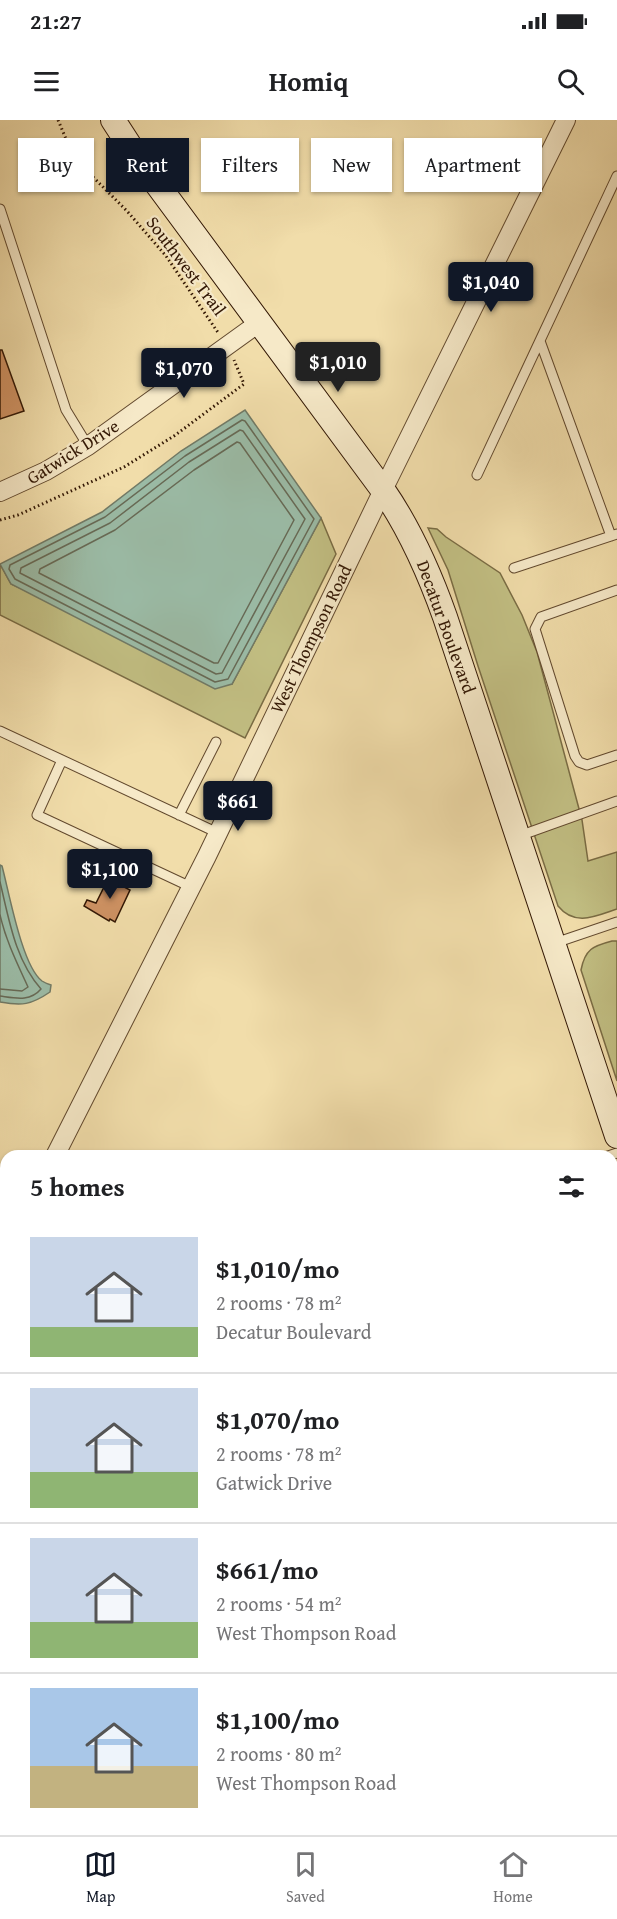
<!DOCTYPE html>
<html lang="en">
<head>
<meta charset="utf-8">
<style>
  :root { --surface:#fff; --page:#f6f6f6; --text:#202124; --muted:#757577; --line:#e0e0e0; --accent:#111827 }
  body { margin:0; font-family:"Gentium Book Plus",serif; background:var(--page); color:var(--text); height:100vh; display:flex; flex-direction:column; font-size:22px; white-space:nowrap }
  * { box-sizing:border-box; margin:0 }
  p { font-size:20px; color:var(--muted) }
  .icon { flex:none; width:33px; height:33px; fill:none; stroke:currentColor; stroke-width:2; stroke-linecap:round; stroke-linejoin:round }
  .map { position:relative; flex:1; overflow:hidden }
  .side { position:absolute; left:0px; top:1030px; width:618px; height:686px; display:flex; flex-direction:column; background:var(--surface); border-radius:18px 18px 0 0; box-shadow:0 2px 4px #0004 }
  .side>* { flex:none }
  .hud { position:absolute; left:18px; top:18px; width:582px; height:54px; display:flex; gap:12px }
  .price { position:absolute; translate:-50% -51px; padding:0 14px; border-radius:6px; background:var(--accent); color:#fff; font-size:20px; line-height:39px; filter:drop-shadow(0 2px 3px #0008) }
  .price::after { content:''; position:absolute; left:50%; top:36px; width:18px; height:14px; margin-left:-9px; background:inherit; clip-path:polygon(0 0,100% 0,50% 100%) }
  .price.selected { background:#222; color:#fff }
  ul { padding:0; list-style:none }
  li { display:flex; align-items:center; gap:18px; height:150px; padding:0 30px }
  li+li { border-top:2px solid var(--line) }
  li span { display:grid; place-items:center; flex:none; width:168px; height:120px; border-radius:0px; color:#555 }
  li>.icon { margin-inline-start:auto }
  span .icon { width:72px; height:72px; fill:#fffc; stroke-width:1 }
  li b { font-size:26px }
  h2 { display:flex; justify-content:space-between; align-items:center; height:72px; padding:0 30px; font-size:26px }
  .tag { padding:0 21px; border-radius:0px; background:var(--surface); box-shadow:0 2px 4px #0004; font-size:21px; line-height:54px }
  .tag.selected { background:var(--accent); color:#fff }
  .status { display:flex; justify-content:space-between; align-items:center; height:42px; padding:0 30px; background:var(--surface); direction:ltr }
  .status svg { height:16px; fill:currentColor }
  header { display:flex; justify-content:space-between; align-items:center; height:78px; padding:0 30px; background:var(--surface); font-size:27px; font-weight:700 }
  .tabs { display:flex; justify-content:space-around; align-items:center; height:84px; border-top:2px solid var(--line); background:var(--surface); font-size:16px; color:var(--muted) }
  .tabs a { display:grid; justify-items:center; gap:3px }
  .tabs .selected { color:var(--accent) }
  .map>svg:first-child { display:block }
</style>
</head>
<body>
<div class="status"><b>21:27</b><svg viewBox="0 0 49 12"><path d="M0 12V9h3v3zM5 12V6h3v6zM10 12V3h3v9zM15 12V0h3v12zM26 1h20v11H26zM47 4h2v5h-2z"/></svg></div>
<header><svg class="icon" aria-label="menu" viewBox="0 0 24 24"><path d="M4 6h16M4 12h16M4 18h16"/></svg>Homiq<svg class="icon" aria-label="search" viewBox="0 0 24 24"><circle cx="10" cy="10" r="6"/><path d="M15 15l6 6"/></svg></header>
<div class="map">
<svg width="617" height="1715" viewBox="0 0 617 1715">
  <rect width="100%" height="100%" fill="#f1ddaa"/>
  <filter id="stains"><feTurbulence type="fractalNoise" baseFrequency=".00333" numOctaves="4"/><feColorMatrix values="0 0 0 0 .2 0 0 0 0 .09 0 0 0 0 .02 0 0 0 .5 -.17"/></filter>
  <radialGradient id="worn" r=".72"><stop offset=".6" stop-color="#630" stop-opacity="0"/><stop offset="1" stop-color="#630" stop-opacity=".3"/></radialGradient>
  <path fill="#c2bf83" stroke="#7a6c44" stroke-width="1.5" d="M 321,398 L 336,434 L 245,618 L 0,495 L 0,444 L 11,464 L 232,564 Z
    M 428,408 L 437,409 L 446,417 L 500,453 L 522,495 L 537,532 L 582,700 L 588,741 L 617,732 L 617,789 C 596,796 575,807 558,786 L 478,546 L 448,450 Z
    M 612,821 L 617,821 L 617,961 L 581,850 C 585,829 593,826 612,821 Z
    M 339,1710 L 399,1710 L 409,1715 L 349,1715 Z
    M 434,1710 L 548,1710 L 550,1715 L 421,1715 Z"/>
  <path fill="#9bbca7" stroke="#717a66" stroke-width="1.5" d="M 245,290 L 321,398 L 232,564 L 215,569 L 11,464 L 0,444 L 102,392 L 181,331 Z
    M 0,745 L 2,746 C 9,772 22,846 42,861 C 45,863 48,864 51,865 L 50,872 C 31,885 22,886 0,882 Z"/>
  <g fill="none" stroke-linecap="round" stroke-linejoin="round">
    <path stroke="#676a56" stroke-width="1.5" d="M 242,300 L 245,301 L 314,399 L 228,559 L 215,562 L 15,459 L 9,449 L 10,445 L 105,397 L 185,336 Z
      M 240,310 L 243,311 L 305,399 L 222,553 L 216,554 L 20,453 L 21,448 L 110,403 L 189,342 Z
      M 237,322 L 240,323 L 294,400 L 218,543 L 214,543 L 39,453 L 40,449 L 115,410 L 194,350 Z
      M 0,762 C 9,799 15,840 41,869 C 30,882 15,878 0,876
      M 0,795 C 6,821 17,843 28,867 L 22,871 L 0,869"/>
  </g>
  <path fill="#ce9263" stroke="#331805" stroke-width="1.5" d="M 0,230 L 2,230 L 24,291 L 0,299 Z
    M 110,755 L 126,763 L 124,767 L 130,770 L 115,802 L 110,799 L 109,801 L 84,786 L 87,780 L 96,783 Z"/>
  <g fill="none" stroke-linecap="round" stroke-linejoin="round">
    <g stroke="#62492e" stroke-width="11">
      <path id="lane" d="M 0,89 L 66,290 L 88,326
        M 540,221 L 611,416
        M 477,355 L 617,56
        M 514,448 L 617,414
        M 617,470 L 541,497 L 535,509 L 575,636 L 579,642 L 587,645 L 617,635
        M 0,611 L 218,713
        M 62,640 L 37,695 L 191,767
        M 179,695 L 216,622
        M 519,716 L 617,681
        M 555,823 L 617,802
        M 608,1036 L 617,1033
        M 612,1283 L 617,1297
        M 612,1538 L 617,1536"/>
    </g>
    <g stroke="#62492e" stroke-width="20">
      <path id="street" d="M 0,372 L 46,351 L 88,326 L 260,202
        M 55,1036 L 207,736 L 383,370 L 566,0
        M 0,1146 L 6,1134
        M 0,1550 L 6,1553
        M 0,1598 L 6,1586
        M 312,1710 L 322,1715"/>
    </g>
    <g stroke="#331805" stroke-width="26">
      <path id="secondary" d="M 113,0 L 137,37 L 383,370 C 410,409 429,452 445,497 L 617,1016"/>
    </g>
    <path stroke="#331805" stroke-width="3" stroke-dasharray="1.5 3" stroke-linecap="butt" d="M 58,0 L 69,26 L 85,49 L 127,91 L 166,136 L 219,214
      M 0,400 L 18,395 L 124,347 L 174,316 L 244,264 L 234,240"/>
    <use href="#lane" stroke="#f6e9c8" stroke-width="9"/>
    <use href="#street" stroke="#f6e9c8" stroke-width="18"/>
    <use href="#secondary" stroke="#f6e9c8" stroke-width="24"/>
  </g>
  <g text-anchor="middle" stroke-width="4.5" stroke-linejoin="round" paint-order="stroke">
    <g font-size="18" fill="#331805" stroke="#f6e9c8">
      <text transform="translate(186 146) rotate(53)" y="6">Southwest Trail</text>
      <text transform="translate(73 332) rotate(-32)" y="6">Gatwick Drive</text>
      <text transform="translate(446 507) rotate(70)" y="6">Decatur Boulevard</text>
      <text transform="translate(311 519) rotate(-64)" y="6">West Thompson Road</text>
    </g>
  </g>
  <rect width="100%" height="100%" filter="url(#stains)"/>
  <rect width="100%" height="100%" fill="url(#worn)"/>
</svg>
<b class="price" style="left:491px;top:193px">$1,040</b>
<b class="price selected" style="left:338px;top:273px">$1,010</b>
<b class="price" style="left:184px;top:279px">$1,070</b>
<b class="price" style="left:238px;top:712px">$661</b>
<b class="price" style="left:110px;top:780px">$1,100</b>
<div class="hud">
<a class="tag">Buy</a>
<a class="tag selected">Rent</a>
<a class="tag">Filters</a>
<a class="tag">New</a>
<a class="tag">Apartment</a>
</div>
<section class="side">
<h2>5 homes<svg class="icon" aria-label="filters" viewBox="0 0 24 24"><path d="M4 7h16M4 17h16"/><circle cx="9" cy="7" r="2"/><circle cx="15" cy="17" r="2"/></svg></h2>
<ul>
<li><span style="background:linear-gradient(#c9d6e8 75%,#8fb573 0)"><svg class="icon" aria-label="home" viewBox="0 0 24 24"><path d="M3 11l9-7 9 7M6 9v11h12V9"/></svg></span><div><b>$1,010/mo</b><p>2 rooms · 78 m²</p><p>Decatur Boulevard</p></div></li>
<li><span style="background:linear-gradient(#c9d6e8 70%,#8fb573 0)"><svg class="icon" aria-label="home" viewBox="0 0 24 24"><path d="M3 11l9-7 9 7M6 9v11h12V9"/></svg></span><div><b>$1,070/mo</b><p>2 rooms · 78 m²</p><p>Gatwick Drive</p></div></li>
<li><span style="background:linear-gradient(#c9d6e8 70%,#8fb573 0)"><svg class="icon" aria-label="home" viewBox="0 0 24 24"><path d="M3 11l9-7 9 7M6 9v11h12V9"/></svg></span><div><b>$661/mo</b><p>2 rooms · 54 m²</p><p>West Thompson Road</p></div></li>
<li><span style="background:linear-gradient(#a9c7e8 65%,#c2b280 0)"><svg class="icon" aria-label="home" viewBox="0 0 24 24"><path d="M3 11l9-7 9 7M6 9v11h12V9"/></svg></span><div><b>$1,100/mo</b><p>2 rooms · 80 m²</p><p>West Thompson Road</p></div></li>
</ul>
</section>
</div>
<nav class="tabs">
<a class="selected"><svg class="icon" aria-label="map" viewBox="0 0 24 24"><path d="M3 6l6-2 6 2 6-2v14l-6 2-6-2-6 2zM9 4v14M15 6v14"/></svg>Map</a>
<a><svg class="icon" aria-label="saved" viewBox="0 0 24 24"><path d="M7 4h10v16l-5-4-5 4z"/></svg>Saved</a>
<a><svg class="icon" aria-label="home" viewBox="0 0 24 24"><path d="M3 11l9-7 9 7M6 9v11h12V9"/></svg>Home</a>
</nav>
</body>
</html>
